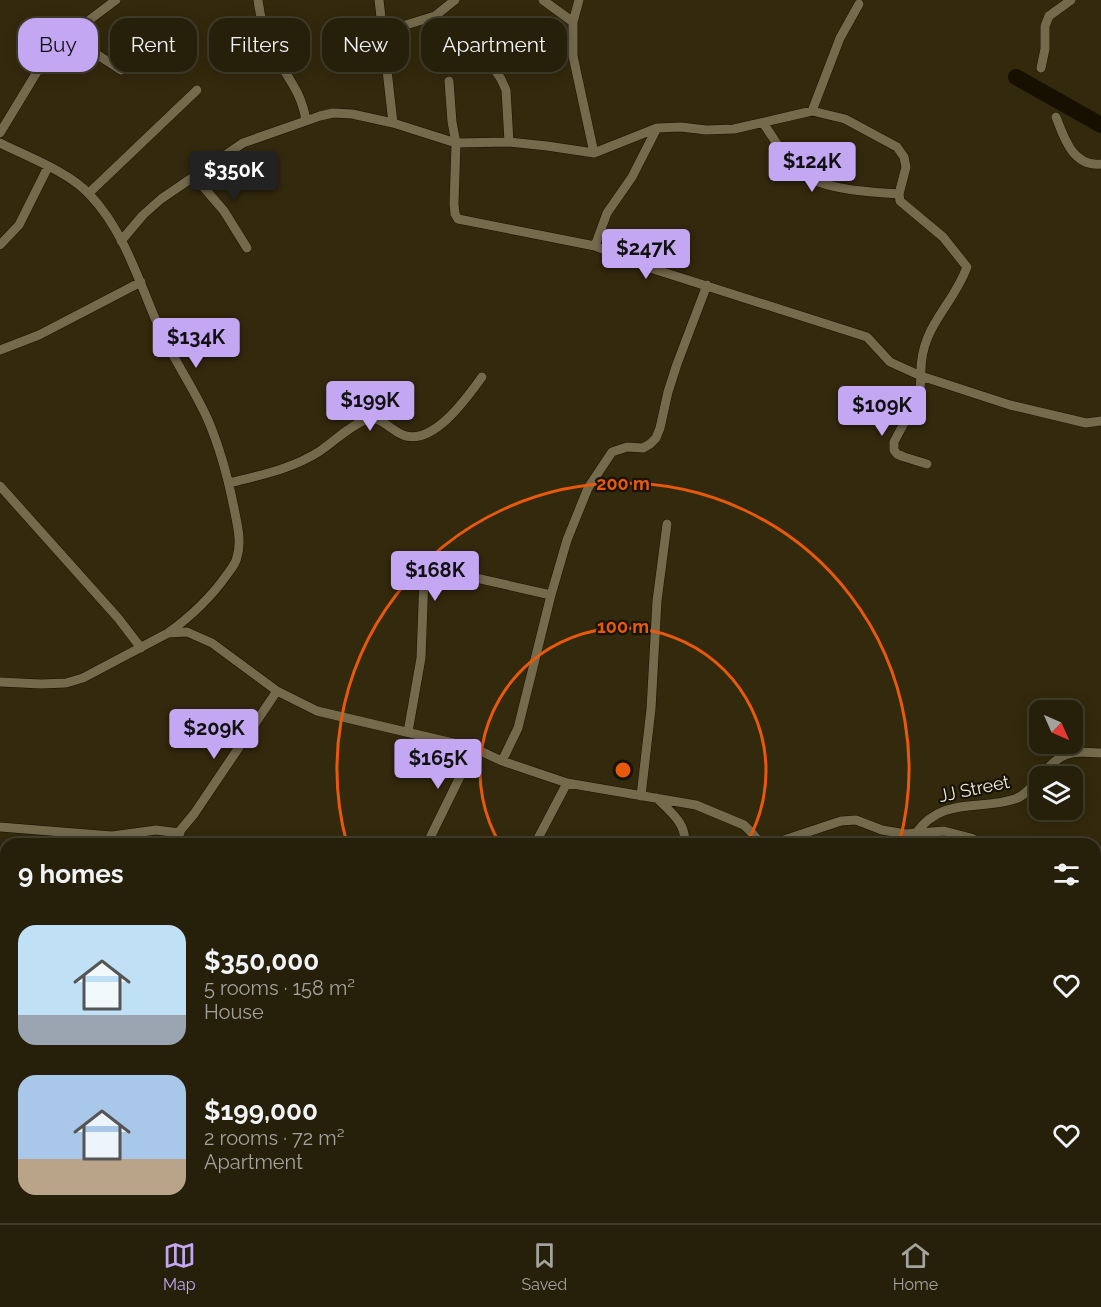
<!DOCTYPE html>
<html lang="en">
<head>
<meta charset="utf-8">
<style>
  :root { --surface:#261f0a; --page:#2e2713; --text:#f1f3f6; --muted:#a4a29c; --line:#423d2b; --accent:#c3a7f2 }
  body { margin:0; font-family:Raleway,sans-serif; background:var(--page); color:var(--text); height:100vh; display:flex; flex-direction:column; font-size:22px; white-space:nowrap }
  * { box-sizing:border-box; margin:0 }
  p { font-size:20px; color:var(--muted) }
  .icon { flex:none; width:33px; height:33px; fill:none; stroke:currentColor; stroke-width:2; stroke-linecap:round; stroke-linejoin:round }
  .map { position:relative; flex:1; overflow:hidden }
  .details { position:absolute; left:0px; top:838px; width:1101px; height:386px; display:flex; flex-direction:column; background:var(--surface); border-radius:18px 18px 0 0; box-shadow:0 3px 15px #0003,0 0 0 2px var(--line) }
  .details>* { flex:none }
  .banner { position:absolute; left:18px; top:18px; width:600px; height:54px; display:flex; gap:12px }
  .needle { width:39px; rotate:135deg }
  .tools { position:absolute; left:1029px; top:700px; display:grid; gap:12px }
  .tools a { display:grid; place-items:center; width:54px; height:54px; border-radius:12px; background:var(--surface); box-shadow:0 3px 15px #0003,0 0 0 2px var(--line); font-size:30px }
  .price { position:absolute; translate:-50% -51px; padding:0 14px; border-radius:6px; background:var(--accent); color:#111; font-size:20px; line-height:39px; filter:drop-shadow(0 2px 3px #0008) }
  .price::after { content:''; position:absolute; left:50%; top:36px; width:18px; height:14px; margin-left:-9px; background:inherit; clip-path:polygon(0 0,100% 0,50% 100%) }
  .price.on { background:#222; color:#fff }
  ul { padding:0; list-style:none }
  li { display:flex; align-items:center; gap:18px; height:150px; padding:0 18px }
  li span { display:grid; place-items:center; flex:none; width:168px; height:120px; border-radius:18px; color:#555 }
  li>.icon { margin-inline-start:auto }
  span .icon { width:72px; height:72px; fill:#fffc; stroke-width:1 }
  li b { font-size:26px }
  h2 { display:flex; justify-content:space-between; align-items:center; height:72px; padding:0 18px; font-size:26px }
  .tag { padding:0 21px; border-radius:18px; background:var(--surface); box-shadow:0 3px 15px #0003,0 0 0 2px var(--line); font-size:21px; line-height:54px }
  .tag.on { background:var(--accent); color:#111 }
  .dock { display:flex; justify-content:space-around; align-items:center; height:84px; border-top:2px solid var(--line); background:var(--surface); font-size:16px; color:var(--muted) }
  .dock a { display:grid; justify-items:center; gap:3px }
  .dock .on { color:var(--accent) }
  .map>svg:first-child { display:block }
</style>
</head>
<body>
<div class="map">
<svg width="1101" height="1223" viewBox="0 0 1101 1223">
  <rect width="100%" height="100%" fill="#33290d"/>
  <g fill="none" stroke-linecap="round" stroke-linejoin="round">
    <path stroke="#171000" stroke-width="16" d="M 1016,77 L 1101,125"/>
    <g stroke="#1a1200" stroke-width="10">
      <path id="street" d="M 258,0 C 260,18 266,37 275,53 C 288,81 300,88 306,120
        M 379,0 L 393,123
        M 543,0 L 573,22
        M 579,0 L 573,22 L 573,56 L 594,153
        M 383,32 L 435,16 L 455,0
        M 70,37 L 121,70
        M 474,39 L 501,79 L 506,90 L 509,142
        M 1041,68 L 1045,49 L 1045,26 L 1049,16 L 1071,0
        M 449,81 L 452,122 L 456,143 L 454,204 L 455,214 L 458,219 L 595,246 L 647,267 L 867,337 L 890,362 L 921,376 L 920,389 L 912,408 L 894,442 L 894,450 L 897,454 L 904,457 L 927,464
        M 812,111 L 840,38 L 859,4
        M 1056,117 C 1064,138 1073,167 1101,164
        M 763,123 C 774,138 783,156 796,169 C 817,190 871,192 899,194
        M 0,133 L 43,62 L 88,21 L 116,0
        M 0,143 C 28,157 69,172 90,195 C 126,233 140,286 161,332 C 175,362 195,390 208,420 C 220,448 228,478 234,508 C 237,524 242,541 237,557 C 236,564 230,570 226,576 C 209,600 190,617 168,633
        M 194,176 L 224,211 L 247,248
        M 89,193 L 197,90
        M 121,241 L 143,215 L 161,199 L 243,143 L 320,116 L 333,113 L 352,114 L 393,123 L 456,143 L 509,142 L 547,146 L 594,153 L 657,128 L 681,127 L 706,130 L 734,129 L 812,111 L 845,119 L 897,147 L 904,157 L 906,167 L 899,194 L 900,201 L 943,237 L 967,267 C 952,308 919,327 921,376 L 1010,405 L 1086,423 L 1101,421
        M 0,245 L 19,225 L 48,167
        M 595,246 L 607,213 L 632,177 L 657,128
        M 0,350 L 39,335 L 141,282
        M 229,483 C 261,475 292,469 320,451 C 335,441 348,427 365,420 C 380,413 392,433 406,436 C 436,443 467,397 482,377
        M 0,486 L 118,618 L 141,648
        M 0,682 L 41,684 L 66,683 L 83,678 L 168,633 L 187,632 L 212,643 L 277,691 L 317,711 L 474,748 L 502,761 L 567,783 L 696,805 L 744,825 L 753,834 L 761,844
        M 408,732 L 421,658 L 424,577 L 429,571 L 436,569 L 551,595
        M 502,761 L 518,728 L 551,595 L 567,540 L 588,488 L 612,452 L 627,447 L 643,448 L 650,444 L 656,438 L 660,428 L 668,392 L 677,364 L 707,285
        M 1040,777 C 1061,751 1069,751 1101,753
        M 641,796 L 651,709 L 657,601 L 667,524
        M 657,798 C 669,811 688,824 684,844
        M 0,827 L 112,836 L 156,830 L 180,833
        M 916,833 C 943,796 978,811 1015,799 C 1025,796 1033,785 1040,778
        M 169,844 L 194,814 L 277,691
        M 427,844 L 474,748
        M 535,844 L 567,783
        M 772,844 L 841,821 L 856,820 L 882,830 L 906,834 L 944,831 L 971,838 L 983,844
        M 0,981 L 6,979
        M 0,1173 L 6,1181
        M 33,1218 L 36,1223
        M 383,1218 L 388,1223
        M 251,1223 L 254,1218
        M 331,1223 L 335,1218
        M 709,1223 L 712,1218
        M 864,1223 L 867,1218"/>
    </g>
    <use href="#street" stroke="#746a4c" stroke-width="9"/>
  </g>
  <g fill="none" stroke="#e8590c" stroke-width="3">
    <path d="M500 844A143 143 0 1 1 746 844"/>
    <path d="M347 844A286 286 0 1 1 899 844"/>
  </g>
  <g text-anchor="middle" stroke-width="4.5" stroke-linejoin="round" paint-order="stroke">
    <g font-size="18" fill="#efead9" stroke="#171307">
      <text transform="translate(974 789) rotate(-12)" y="6">JJ Street</text>
    </g>
  </g>
  <circle cx="623" cy="770" r="9" fill="#e8590c" stroke="#171307" stroke-width="3"/>
  <g font-size="18" text-anchor="middle" font-weight="bold" fill="#e8590c" stroke="#171307" stroke-width="4.5" stroke-linejoin="round" paint-order="stroke">
    <text x="623" y="490">200 m</text>
    <text x="623" y="633">100 m</text>
  </g>
</svg>
<div class="tools">
<a><svg class="needle" viewBox="-14 -14 28 28"><path d="M0-13l5 13h-10z" fill="#e53935"/><path d="M0 13l5-13h-10z" fill="#a4a29c"/></svg></a>
<a><svg class="icon" aria-label="layers" viewBox="0 0 24 24"><path d="M12 4l9 5-9 5-9-5zM3 14l9 5 9-5"/></svg></a>
</div>
<b class="price" style="left:812px;top:193px">$124K</b>
<b class="price on" style="left:234px;top:202px">$350K</b>
<b class="price" style="left:646px;top:280px">$247K</b>
<b class="price" style="left:196px;top:369px">$134K</b>
<b class="price" style="left:370px;top:432px">$199K</b>
<b class="price" style="left:882px;top:437px">$109K</b>
<b class="price" style="left:435px;top:602px">$168K</b>
<b class="price" style="left:214px;top:760px">$209K</b>
<b class="price" style="left:438px;top:790px">$165K</b>
<div class="banner">
<a class="tag on">Buy</a>
<a class="tag">Rent</a>
<a class="tag">Filters</a>
<a class="tag">New</a>
<a class="tag">Apartment</a>
</div>
<section class="details">
<h2>9 homes<svg class="icon" aria-label="filters" viewBox="0 0 24 24"><path d="M4 7h16M4 17h16"/><circle cx="9" cy="7" r="2"/><circle cx="15" cy="17" r="2"/></svg></h2>
<ul>
<li><span style="background:linear-gradient(#bfe0f5 75%,#9aa5b1 0)"><svg class="icon" aria-label="home" viewBox="0 0 24 24"><path d="M3 11l9-7 9 7M6 9v11h12V9"/></svg></span><div><b>$350,000</b><p>5 rooms · 158 m²</p><p>House</p></div><svg class="icon" aria-label="heart" viewBox="0 0 24 24"><path d="M12 20l-8-8c-3-5 5-10 8-4 3-6 11-1 8 4z"/></svg></li>
<li><span style="background:linear-gradient(#a9c7e8 70%,#b9a48a 0)"><svg class="icon" aria-label="home" viewBox="0 0 24 24"><path d="M3 11l9-7 9 7M6 9v11h12V9"/></svg></span><div><b>$199,000</b><p>2 rooms · 72 m²</p><p>Apartment</p></div><svg class="icon" aria-label="heart" viewBox="0 0 24 24"><path d="M12 20l-8-8c-3-5 5-10 8-4 3-6 11-1 8 4z"/></svg></li>
</ul>
</section>
</div>
<nav class="dock">
<a class="on"><svg class="icon" aria-label="map" viewBox="0 0 24 24"><path d="M3 6l6-2 6 2 6-2v14l-6 2-6-2-6 2zM9 4v14M15 6v14"/></svg>Map</a>
<a><svg class="icon" aria-label="saved" viewBox="0 0 24 24"><path d="M7 4h10v16l-5-4-5 4z"/></svg>Saved</a>
<a><svg class="icon" aria-label="home" viewBox="0 0 24 24"><path d="M3 11l9-7 9 7M6 9v11h12V9"/></svg>Home</a>
</nav>
</body>
</html>
